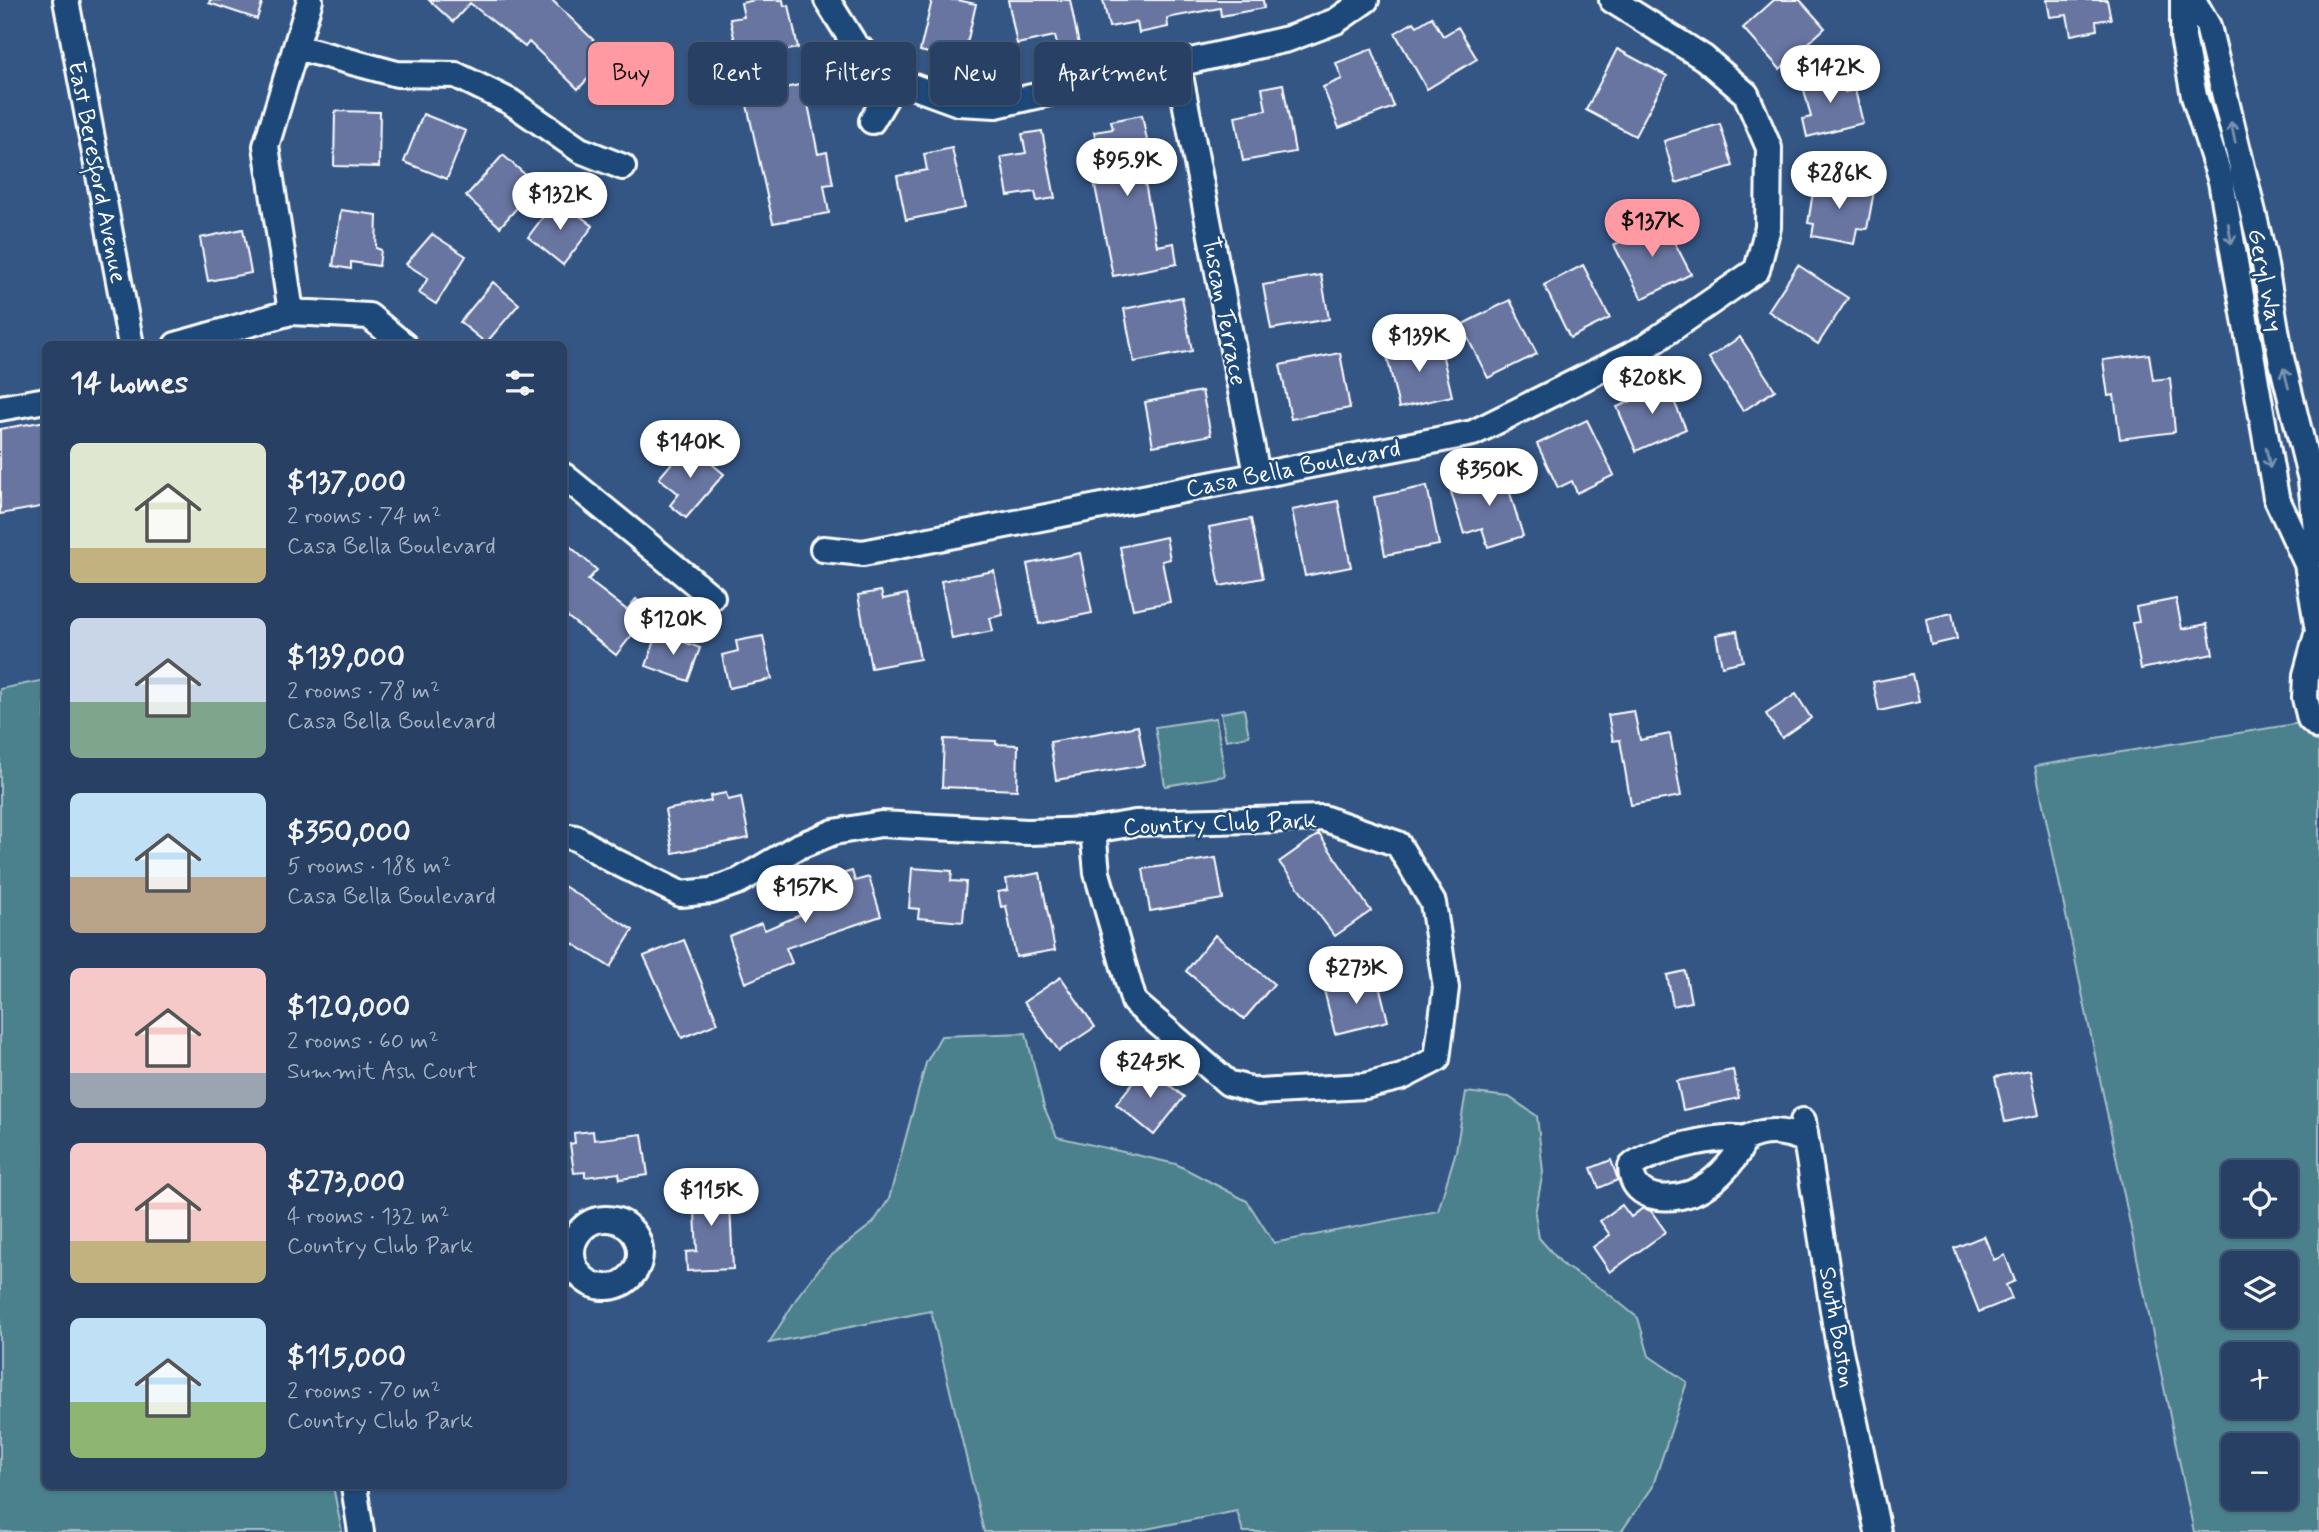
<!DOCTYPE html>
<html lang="en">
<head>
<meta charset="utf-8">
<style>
  :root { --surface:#274064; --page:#2f476a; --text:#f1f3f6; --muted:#a4afbf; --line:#435978; --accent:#ff9aa2 }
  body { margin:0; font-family:Mynerve,sans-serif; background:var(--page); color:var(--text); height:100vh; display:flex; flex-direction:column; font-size:26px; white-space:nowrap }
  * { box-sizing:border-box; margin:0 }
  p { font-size:23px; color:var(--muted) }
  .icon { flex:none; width:38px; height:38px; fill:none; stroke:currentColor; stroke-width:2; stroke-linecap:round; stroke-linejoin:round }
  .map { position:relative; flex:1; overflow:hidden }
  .side { position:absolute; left:42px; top:341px; width:525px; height:1148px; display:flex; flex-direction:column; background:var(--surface); border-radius:10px; box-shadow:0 2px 5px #0004,0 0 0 2px var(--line) }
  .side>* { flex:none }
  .top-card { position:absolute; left:588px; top:42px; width:665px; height:63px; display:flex; gap:14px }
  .fabs { position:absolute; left:2221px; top:1160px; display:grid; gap:14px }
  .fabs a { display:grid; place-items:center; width:77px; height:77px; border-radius:10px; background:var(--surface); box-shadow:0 2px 5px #0004,0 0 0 2px var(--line); font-size:35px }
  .price { position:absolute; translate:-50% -60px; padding:0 16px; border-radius:24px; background:#fff; color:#222; font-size:23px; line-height:46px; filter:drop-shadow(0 2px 4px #0008) }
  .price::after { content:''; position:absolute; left:50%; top:42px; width:21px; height:16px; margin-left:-10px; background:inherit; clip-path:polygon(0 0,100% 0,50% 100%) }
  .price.active { background:var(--accent); color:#111 }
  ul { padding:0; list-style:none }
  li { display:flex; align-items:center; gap:21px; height:175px; padding:0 28px }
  li span { display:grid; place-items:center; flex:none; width:196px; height:140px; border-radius:10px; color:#555 }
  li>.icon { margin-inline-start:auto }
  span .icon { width:84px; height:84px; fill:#fffc; stroke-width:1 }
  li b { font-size:30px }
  h2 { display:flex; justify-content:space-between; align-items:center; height:84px; padding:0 28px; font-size:30px }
  .tag { padding:0 24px; border-radius:10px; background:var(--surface); box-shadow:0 2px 5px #0004,0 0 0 2px var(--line); font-size:24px; line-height:63px }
  .tag.active { background:var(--accent); color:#111 }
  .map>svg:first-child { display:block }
</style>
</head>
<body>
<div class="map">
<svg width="2319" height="1532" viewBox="0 0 2319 1532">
  <rect width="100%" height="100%" fill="#345685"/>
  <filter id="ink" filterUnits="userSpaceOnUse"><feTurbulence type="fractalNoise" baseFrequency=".0143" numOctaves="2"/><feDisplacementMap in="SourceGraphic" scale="14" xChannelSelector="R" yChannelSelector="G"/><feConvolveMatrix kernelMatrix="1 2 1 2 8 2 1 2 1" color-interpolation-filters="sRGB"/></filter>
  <g filter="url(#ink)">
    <path fill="#4c808d" stroke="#a6c0c6" stroke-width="2" fill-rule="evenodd" d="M 45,680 L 46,1486 L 333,1486 L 342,1532 L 0,1532 L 0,689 Z
      M 1244,709 L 1249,736 L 1226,740 L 1221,713 Z
      M 1216,718 L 1225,776 L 1165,786 L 1155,727 Z
      M 2300,723 L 2319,738 L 2319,1532 L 2194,1532 L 2035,766 ZM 2233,1172 L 2286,1172 L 2286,1225 L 2233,1225 ZM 2233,1264 L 2286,1264 L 2286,1316 L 2233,1316 ZM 2233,1354 L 2286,1354 L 2286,1407 L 2233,1407 ZM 2233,1446 L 2286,1446 L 2286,1498 L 2233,1498 Z
      M 1026,1033 L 1044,1107 L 1057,1137 L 1176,1164 L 1247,1201 L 1274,1243 L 1438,1211 L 1456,1151 L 1466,1092 L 1509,1097 L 1537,1116 L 1543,1172 L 1535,1214 L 1539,1238 L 1564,1266 L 1605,1291 L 1638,1318 L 1649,1356 L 1687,1382 L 1652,1488 L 1621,1532 L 1243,1532 L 1237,1511 L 1131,1532 L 984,1532 L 931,1311 L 769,1343 L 800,1293 L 827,1259 L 873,1223 L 889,1199 L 926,1063 L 941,1036 Z"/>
    <path fill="#6875a1" stroke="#fff" stroke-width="2" d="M 210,0 L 263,0 L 257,19 L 209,3 Z
      M 429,0 L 552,0 L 610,56 L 578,89 L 529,42 L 525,47 L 470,3 L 453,22 Z
      M 755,0 L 783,0 L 784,6 L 789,5 L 798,48 L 739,60 L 730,19 L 744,17 L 741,3 Z
      M 932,0 L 957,0 L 976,4 L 963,61 L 920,51 Z
      M 1008,0 L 1070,0 L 1079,45 L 1058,49 L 1055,36 L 1017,44 Z
      M 1103,0 L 1263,0 L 1264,8 L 1221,16 L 1220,8 L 1167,18 L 1168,27 L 1139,33 L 1137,22 L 1109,27 Z
      M 1774,0 L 1800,0 L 1825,28 L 1780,69 L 1743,28 Z
      M 2047,0 L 2107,0 L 2111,19 L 2096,21 L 2097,30 L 2071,35 L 2067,15 L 2050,17 Z
      M 1432,17 L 1443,36 L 1458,27 L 1477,59 L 1427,89 L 1395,33 L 1414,22 L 1417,26 Z
      M 1372,49 L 1394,107 L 1339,128 L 1323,87 L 1342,79 L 1336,63 Z
      M 1617,49 L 1667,76 L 1635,136 L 1586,110 Z
      M 1840,72 L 1845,92 L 1855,90 L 1863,123 L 1807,137 L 1803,119 L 1811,117 L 1802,82 Z
      M 804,84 L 818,154 L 827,152 L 833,184 L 824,185 L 829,213 L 773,223 L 745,96 Z
      M 1283,84 L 1295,152 L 1243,161 L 1235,116 L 1266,110 L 1262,88 Z
      M 335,111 L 380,112 L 379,167 L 334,166 Z
      M 423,114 L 466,131 L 447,179 L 404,162 Z
      M 1142,115 L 1155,181 L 1145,183 L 1157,246 L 1174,243 L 1177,264 L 1113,276 L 1087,146 L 1096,144 L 1094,132 L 1113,129 L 1111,121 Z
      M 1720,124 L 1733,166 L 1676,183 L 1664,141 Z
      M 1042,131 L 1055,198 L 1037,201 L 1035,192 L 1008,196 L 1001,157 L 1026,153 L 1022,134 Z
      M 952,148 L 965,208 L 906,220 L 897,176 L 927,170 L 924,154 Z
      M 503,155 L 537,185 L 500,227 L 466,196 Z
      M 1815,180 L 1874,191 L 1867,229 L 1857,228 L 1854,244 L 1812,236 L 1814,224 L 1808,223 Z
      M 555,201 L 561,201 L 593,226 L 563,265 L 528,237 Z
      M 341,210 L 377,215 L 376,248 L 381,250 L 379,266 L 351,262 L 351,269 L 333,266 Z
      M 1663,220 L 1691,274 L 1642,299 L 1614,245 Z
      M 243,229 L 251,273 L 208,281 L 200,238 Z
      M 432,234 L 466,256 L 436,304 L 419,293 L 428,278 L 406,264 Z
      M 1583,265 L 1610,318 L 1570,338 L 1544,285 Z
      M 1798,265 L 1848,298 L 1818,344 L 1768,311 Z
      M 1321,275 L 1329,319 L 1271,329 L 1263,285 Z
      M 493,282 L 519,304 L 486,343 L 460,322 Z
      M 1182,297 L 1192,351 L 1134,362 L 1124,309 Z
      M 1510,300 L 1537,354 L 1488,378 L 1461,325 Z
      M 1740,337 L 1775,390 L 1743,411 L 1709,358 Z
      M 1439,340 L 1452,396 L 1399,408 L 1386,352 Z
      M 1340,353 L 1350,408 L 1291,419 L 1280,365 Z
      M 2149,354 L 2153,380 L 2170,378 L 2175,432 L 2120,439 L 2114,395 L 2108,396 L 2103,360 Z
      M 1664,378 L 1686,429 L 1636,451 L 1617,407 L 1639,398 L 1636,391 Z
      M 1202,391 L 1211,435 L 1153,446 L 1145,402 Z
      M 1587,420 L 1614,475 L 1577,493 L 1572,481 L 1558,488 L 1537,444 Z
      M 46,421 L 46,506 L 0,514 L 0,429 Z
      M 688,444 L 724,474 L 686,518 L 670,505 L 679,494 L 659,478 Z
      M 1501,463 L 1523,536 L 1488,547 L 1482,528 L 1464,534 L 1451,492 L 1486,482 L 1482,469 Z
      M 1427,486 L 1439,545 L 1385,555 L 1374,497 Z
      M 1338,501 L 1351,567 L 1305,576 L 1292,510 Z
      M 1251,519 L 1263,578 L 1220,586 L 1209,527 Z
      M 1166,537 L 1170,559 L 1162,561 L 1170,602 L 1133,609 L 1120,547 Z
      M 564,541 L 597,570 L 588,580 L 627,610 L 636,599 L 651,611 L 616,655 L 564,614 Z
      M 1080,553 L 1092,613 L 1039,624 L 1027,564 Z
      M 994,571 L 1003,615 L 990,618 L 993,631 L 952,639 L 941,581 Z
      M 881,591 L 883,599 L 907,594 L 920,659 L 871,668 L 858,595 Z
      M 2176,599 L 2182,629 L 2207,624 L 2213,654 L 2141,669 L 2132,623 L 2139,622 L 2136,607 Z
      M 1952,613 L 1957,639 L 1931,645 L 1926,619 Z
      M 1737,631 L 1743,661 L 1722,666 L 1716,635 Z
      M 658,632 L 700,648 L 688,681 L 646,666 Z
      M 763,636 L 772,679 L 729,688 L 722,655 L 738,651 L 736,641 Z
      M 1913,674 L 1919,702 L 1879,711 L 1873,682 Z
      M 1796,694 L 1811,718 L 1782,738 L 1766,714 Z
      M 1634,711 L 1640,740 L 1670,734 L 1681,796 L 1631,805 L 1620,740 L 1613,741 L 1608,715 Z
      M 1138,726 L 1145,765 L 1056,780 L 1050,742 Z
      M 944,739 L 996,741 L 996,744 L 1018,745 L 1017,790 L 942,787 Z
      M 726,793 L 728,800 L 741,797 L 749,838 L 673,853 L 665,810 L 711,801 L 710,796 Z
      M 1319,834 L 1371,911 L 1335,936 L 1279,862 Z
      M 1216,858 L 1223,899 L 1150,911 L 1143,869 Z
      M 912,868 L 952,871 L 951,881 L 966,882 L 963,922 L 918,918 L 919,909 L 909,908 Z
      M 852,871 L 855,881 L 869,877 L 881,916 L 786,948 L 792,963 L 745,983 L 729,936 L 761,923 L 765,930 L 800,915 L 795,898 L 838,884 L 835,876 Z
      M 1040,873 L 1055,950 L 1016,957 L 1006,906 L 1001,907 L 998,892 L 1008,890 L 1006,879 Z
      M 564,886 L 633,930 L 610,967 L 564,938 Z
      M 1215,935 L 1274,984 L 1244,1019 L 1186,971 Z
      M 684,940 L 718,1023 L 682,1038 L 644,956 Z
      M 1685,971 L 1691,1002 L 1673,1006 L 1667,975 Z
      M 1061,977 L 1095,1027 L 1059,1051 L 1024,1002 Z
      M 1377,977 L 1388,1021 L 1335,1034 L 1324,990 Z
      M 1146,1066 L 1184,1097 L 1154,1135 L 1116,1104 Z
      M 1733,1070 L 1739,1098 L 1683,1110 L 1677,1081 Z
      M 2030,1070 L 2039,1115 L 2005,1122 L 1995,1077 Z
      M 593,1131 L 594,1140 L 642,1134 L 648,1175 L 620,1179 L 619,1173 L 585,1177 L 585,1172 L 574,1173 L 570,1144 L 575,1143 L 574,1133 Z
      M 1611,1160 L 1618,1180 L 1599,1188 L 1591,1168 Z
      M 729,1183 L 733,1269 L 687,1271 L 686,1252 L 697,1251 L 695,1213 L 691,1213 L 689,1185 Z
      M 1622,1205 L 1631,1217 L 1643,1208 L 1651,1211 L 1666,1232 L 1610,1272 L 1593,1247 L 1610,1235 L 1600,1221 Z
      M 1984,1236 L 1994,1260 L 2005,1255 L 2015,1281 L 2006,1285 L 2012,1299 L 1979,1312 L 1954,1248 Z"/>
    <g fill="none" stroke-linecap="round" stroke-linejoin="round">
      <g stroke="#fff" stroke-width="30">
        <path id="minor" d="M 66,0 L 131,345
          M 827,0 L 855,45 L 906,84 L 958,103 L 996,105 L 1288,39 L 1336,21 L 1366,0
          M 2183,0 L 2183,37 L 2194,96 L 2221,181 L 2276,497 L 2307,564 L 2318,631 L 2306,675 L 2305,698 L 2310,719 L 2319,727
          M 2193,0 L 2208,26 L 2263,254 L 2281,358 L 2311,480 L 2317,540 L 2307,564
          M 296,47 L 397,74 L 456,75 L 511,102 L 580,150 L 623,167
          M 1178,65 L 1257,474
          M 872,121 L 898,77
          M 291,312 L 266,146 L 310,0
          M 176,345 L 291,312 L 369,316 L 404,345
          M 0,408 L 46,400
          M 564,476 L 712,597
          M 823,549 L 863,553 L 1473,433 L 1644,348 L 1757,270 L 1768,227 L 1769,148 L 1746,94 L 1704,58 L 1612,0
          M 564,836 L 576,838 L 612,860 L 681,894 L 711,891 L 739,881 L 797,847 L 834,832 L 881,824 L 1028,832 L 1093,830 L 1135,823 L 1323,818 L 1398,844 L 1433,903 L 1446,988 L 1437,1059 L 1402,1077 L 1365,1086 L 1259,1092 L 1228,1083 L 1134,1002 L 1097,873 L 1093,830
          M 1803,1121 L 1838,1341 L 1878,1532
          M 1744,1139 C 1723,1133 1646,1151 1631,1167 C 1631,1205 1678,1202 1702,1188 C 1719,1178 1738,1158 1744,1139 C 1766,1128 1784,1131 1806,1140
          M572 1253a34 34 0 1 1 68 0a34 34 0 1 1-68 0Z
          M 354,1486 L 361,1532"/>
      </g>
      <use href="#minor" stroke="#1f4a7a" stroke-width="24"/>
    </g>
    <defs><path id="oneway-shaft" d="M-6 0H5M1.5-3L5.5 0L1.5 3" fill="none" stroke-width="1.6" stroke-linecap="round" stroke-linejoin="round" transform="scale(1.75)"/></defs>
    <g stroke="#7992af">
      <use href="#oneway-shaft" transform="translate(2233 132) rotate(-102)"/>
      <use href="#oneway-shaft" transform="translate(2230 234) rotate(80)"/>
      <use href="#oneway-shaft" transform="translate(2286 378) rotate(-104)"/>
      <use href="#oneway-shaft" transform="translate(2268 458) rotate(79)"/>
    </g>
  </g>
  <g text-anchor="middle" stroke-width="5" stroke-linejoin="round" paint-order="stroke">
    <g font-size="24" fill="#fff" stroke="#1f4a7a">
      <text transform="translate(98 172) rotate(79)" y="8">East Beresford Avenue</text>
      <text transform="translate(2266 280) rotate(79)" y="8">Geryl Way</text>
      <text transform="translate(1225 311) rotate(79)" y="8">Tuscan Terrace</text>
      <text transform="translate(1293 468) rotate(-11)" y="8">Casa Bella Boulevard</text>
      <text transform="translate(1220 823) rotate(-2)" y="8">Country Club Park</text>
      <text transform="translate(1838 1327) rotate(80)" y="8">South Boston</text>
    </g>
  </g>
</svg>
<div class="fabs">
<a><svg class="icon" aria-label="locate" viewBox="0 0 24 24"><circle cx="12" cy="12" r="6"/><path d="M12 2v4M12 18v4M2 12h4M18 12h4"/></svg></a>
<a><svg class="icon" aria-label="layers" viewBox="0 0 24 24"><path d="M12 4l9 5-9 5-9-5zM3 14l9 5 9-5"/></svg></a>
<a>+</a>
<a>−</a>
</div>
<b class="price" style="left:1830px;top:105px">$142K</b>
<b class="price" style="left:1127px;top:198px">$95.9K</b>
<b class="price" style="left:1839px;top:211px">$286K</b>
<b class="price" style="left:560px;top:232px">$132K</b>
<b class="price active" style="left:1652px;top:259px">$137K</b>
<b class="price" style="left:1419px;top:374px">$139K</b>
<b class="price" style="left:1652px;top:416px">$208K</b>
<b class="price" style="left:690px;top:480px">$140K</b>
<b class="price" style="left:1489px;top:508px">$350K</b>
<b class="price" style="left:673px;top:657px">$120K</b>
<b class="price" style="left:805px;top:925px">$157K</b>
<b class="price" style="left:1356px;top:1006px">$273K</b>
<b class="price" style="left:1150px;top:1100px">$245K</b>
<b class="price" style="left:711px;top:1228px">$115K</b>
<div class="top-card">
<a class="tag active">Buy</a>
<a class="tag">Rent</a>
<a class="tag">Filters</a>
<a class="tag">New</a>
<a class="tag">Apartment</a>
</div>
<section class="side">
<h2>14 homes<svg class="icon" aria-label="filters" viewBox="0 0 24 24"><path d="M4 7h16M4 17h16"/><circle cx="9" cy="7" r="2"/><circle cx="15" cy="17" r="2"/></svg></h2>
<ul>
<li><span style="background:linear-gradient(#dfe7d0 75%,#c2b280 0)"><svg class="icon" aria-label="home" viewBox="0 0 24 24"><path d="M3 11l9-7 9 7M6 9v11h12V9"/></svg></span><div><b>$137,000</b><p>2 rooms · 74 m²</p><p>Casa Bella Boulevard</p></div></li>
<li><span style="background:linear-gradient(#c9d6e8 60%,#7fa58c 0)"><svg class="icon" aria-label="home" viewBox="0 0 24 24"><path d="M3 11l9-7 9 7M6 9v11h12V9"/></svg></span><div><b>$139,000</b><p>2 rooms · 78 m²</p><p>Casa Bella Boulevard</p></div></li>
<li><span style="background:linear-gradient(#bfe0f5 60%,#b9a48a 0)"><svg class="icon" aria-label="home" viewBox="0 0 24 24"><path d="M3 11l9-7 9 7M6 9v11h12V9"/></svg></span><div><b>$350,000</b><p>5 rooms · 188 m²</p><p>Casa Bella Boulevard</p></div></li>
<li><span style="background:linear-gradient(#f6c9c9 75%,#9aa5b1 0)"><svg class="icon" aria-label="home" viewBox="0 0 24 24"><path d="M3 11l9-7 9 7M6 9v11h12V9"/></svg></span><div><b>$120,000</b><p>2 rooms · 60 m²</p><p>Summit Ash Court</p></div></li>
<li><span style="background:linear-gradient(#f6c9c9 70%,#c2b280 0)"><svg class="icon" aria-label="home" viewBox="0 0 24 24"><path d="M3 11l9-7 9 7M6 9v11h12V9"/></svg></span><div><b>$273,000</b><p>4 rooms · 132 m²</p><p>Country Club Park</p></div></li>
<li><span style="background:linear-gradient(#bfe0f5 60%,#8fb573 0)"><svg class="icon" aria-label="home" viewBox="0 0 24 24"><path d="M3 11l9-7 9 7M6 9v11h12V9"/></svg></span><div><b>$115,000</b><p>2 rooms · 70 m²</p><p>Country Club Park</p></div></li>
</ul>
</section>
</div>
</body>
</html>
